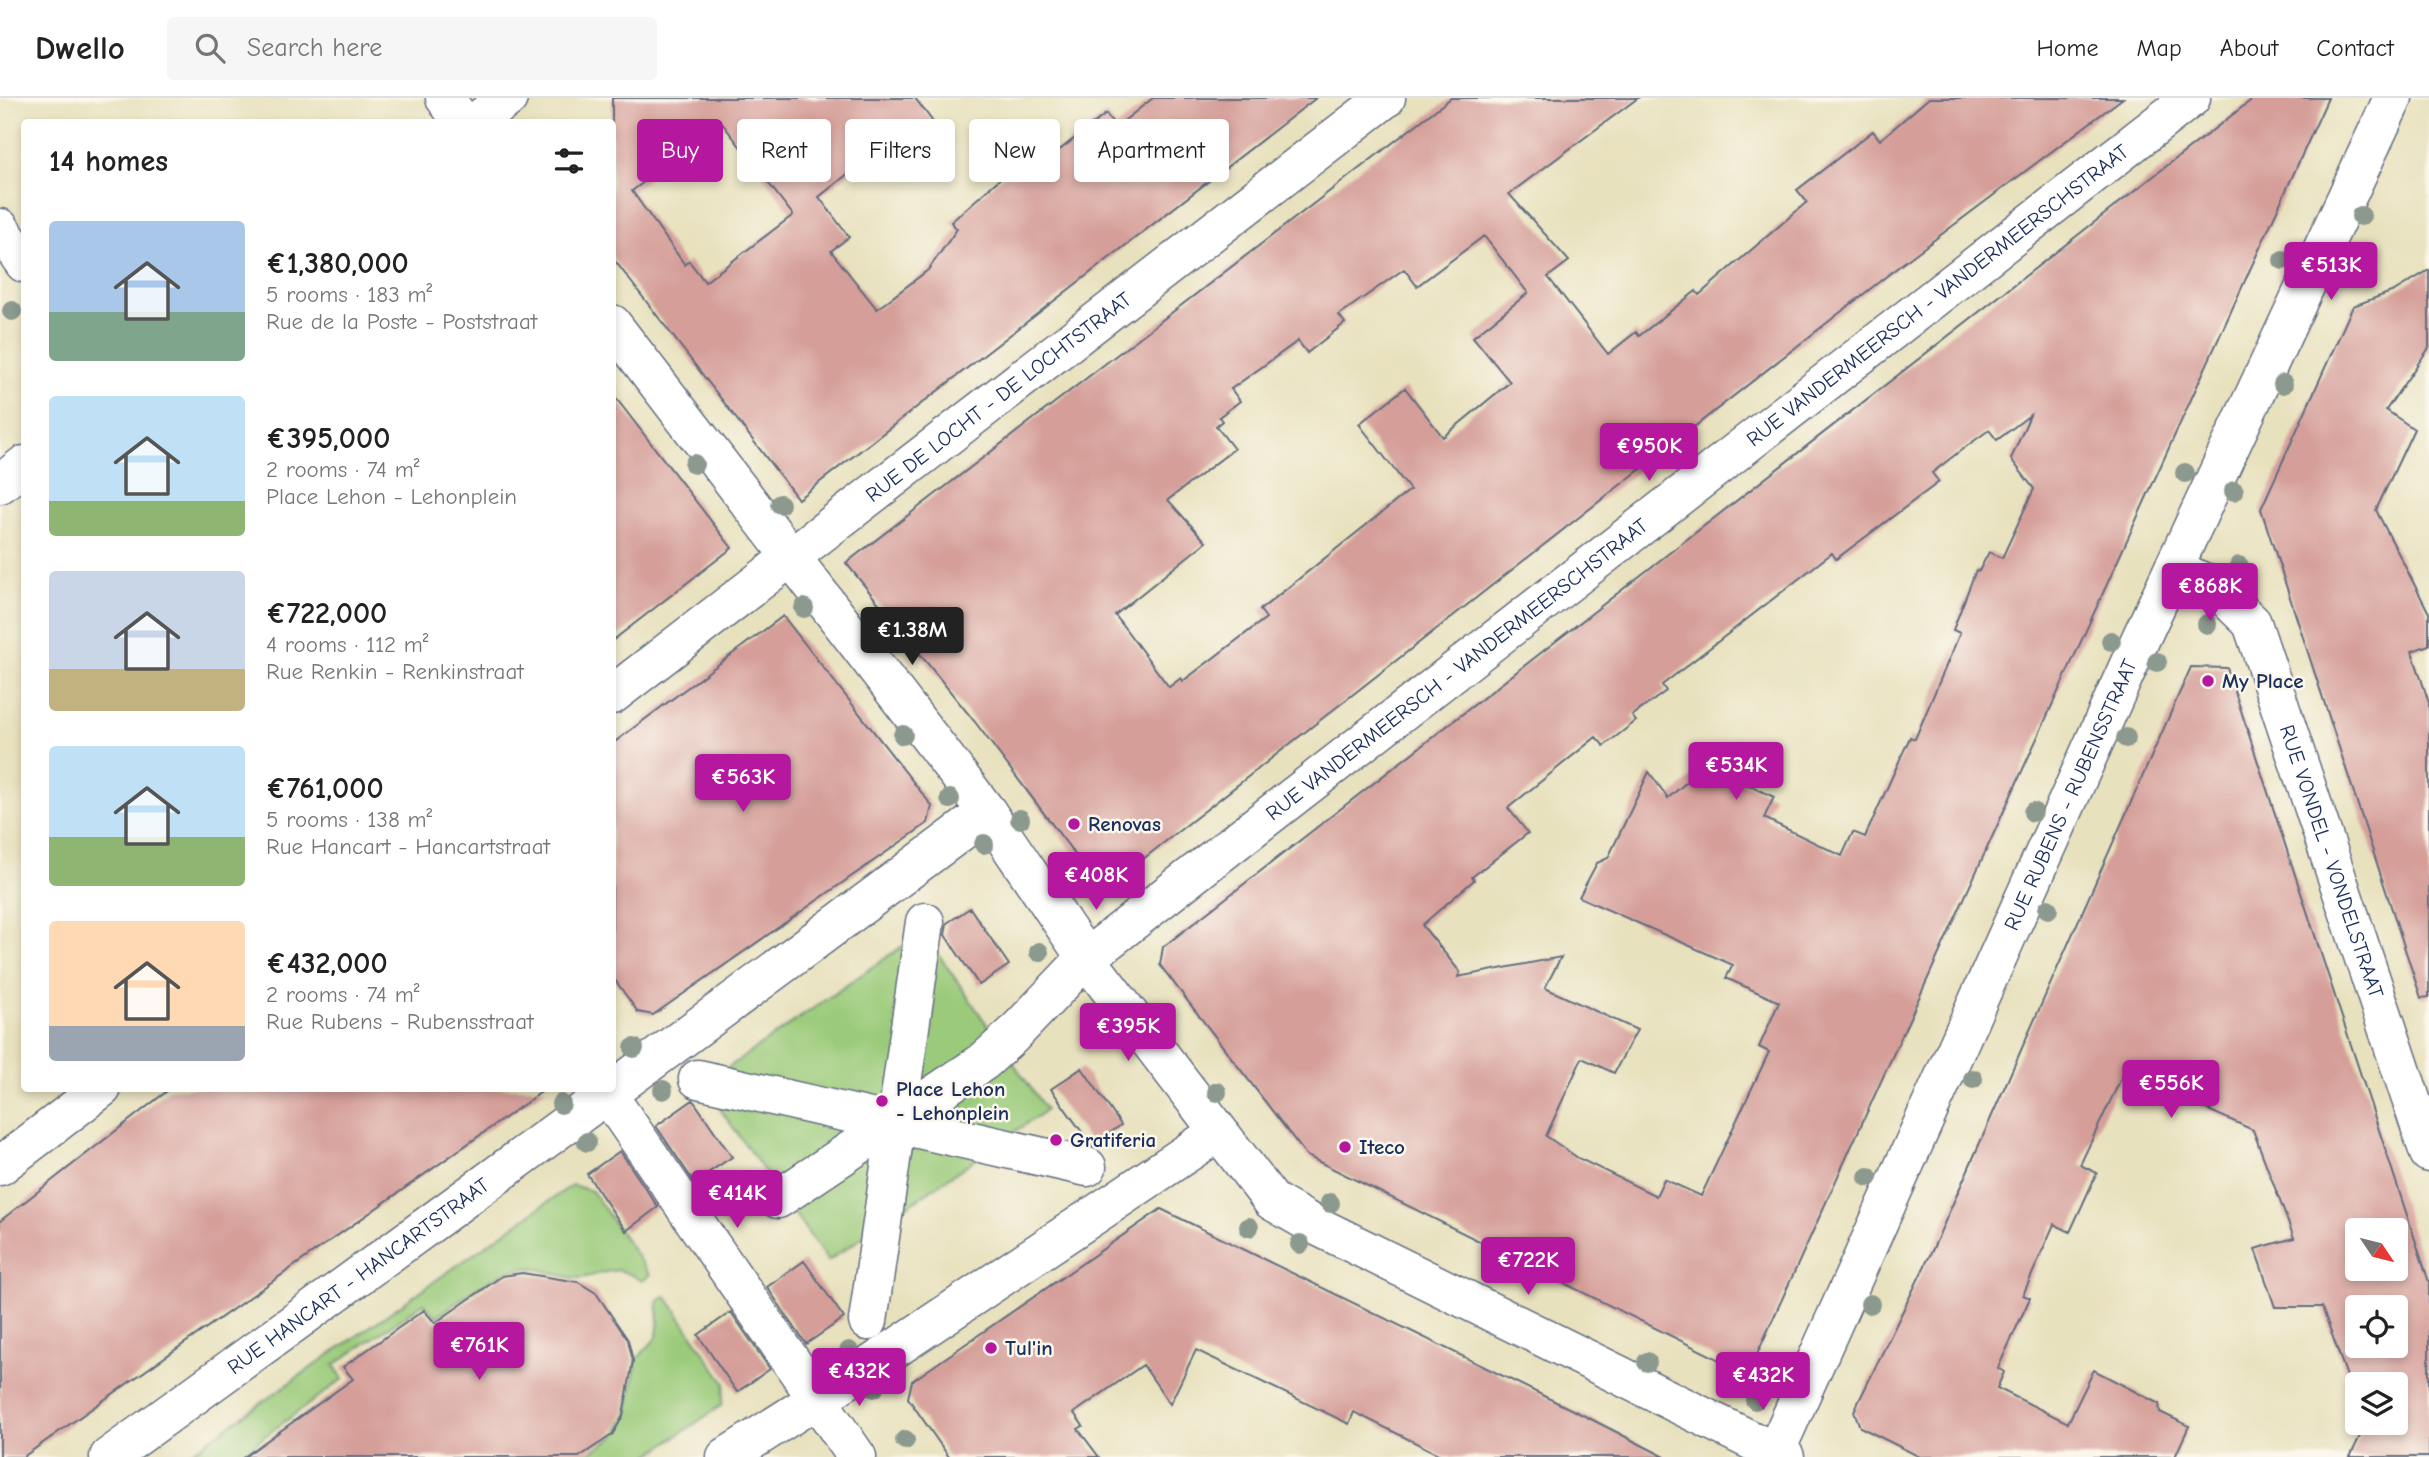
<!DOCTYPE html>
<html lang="en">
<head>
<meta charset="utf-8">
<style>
  :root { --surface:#fff; --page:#f6f6f6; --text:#222; --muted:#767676; --line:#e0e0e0; --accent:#b5179e }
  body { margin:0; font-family:"Comic Neue",sans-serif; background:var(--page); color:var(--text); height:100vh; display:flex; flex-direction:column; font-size:26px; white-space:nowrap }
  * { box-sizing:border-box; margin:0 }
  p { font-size:23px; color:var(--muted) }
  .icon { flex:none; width:38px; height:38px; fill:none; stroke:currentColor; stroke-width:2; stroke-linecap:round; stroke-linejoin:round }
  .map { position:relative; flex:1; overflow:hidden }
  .sheet { position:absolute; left:21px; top:21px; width:595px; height:973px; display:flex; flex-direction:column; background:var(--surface); border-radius:7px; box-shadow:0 4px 10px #0003 }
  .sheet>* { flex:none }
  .banner { position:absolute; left:637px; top:21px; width:665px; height:63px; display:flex; gap:14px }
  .needle { width:46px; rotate:125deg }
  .buttons { position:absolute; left:2345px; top:1120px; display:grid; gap:14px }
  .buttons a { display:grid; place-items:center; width:63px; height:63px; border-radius:7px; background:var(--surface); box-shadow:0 4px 10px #0003; font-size:35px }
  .price { position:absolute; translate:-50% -60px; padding:0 16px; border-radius:7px; background:var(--accent); color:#fff; font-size:23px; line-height:46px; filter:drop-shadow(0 2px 4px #0008) }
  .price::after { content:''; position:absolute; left:50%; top:42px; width:21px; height:16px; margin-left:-10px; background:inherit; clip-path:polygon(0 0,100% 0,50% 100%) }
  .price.active { background:#222; color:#fff }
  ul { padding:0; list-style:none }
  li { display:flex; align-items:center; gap:21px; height:175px; padding:0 28px }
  li span { display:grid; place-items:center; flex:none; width:196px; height:140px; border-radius:7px; color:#555 }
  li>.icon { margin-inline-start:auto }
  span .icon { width:84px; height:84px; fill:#fffc; stroke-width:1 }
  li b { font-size:30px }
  h2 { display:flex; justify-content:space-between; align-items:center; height:84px; padding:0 28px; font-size:30px }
  .pill { padding:0 24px; border-radius:7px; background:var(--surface); box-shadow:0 4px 10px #0003; font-size:24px; line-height:63px }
  .pill.active { background:var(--accent); color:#fff }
  header { display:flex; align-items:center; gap:42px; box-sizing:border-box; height:98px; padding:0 35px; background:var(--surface); border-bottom:2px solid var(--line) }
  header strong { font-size:33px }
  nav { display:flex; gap:38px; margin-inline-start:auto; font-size:24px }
  .search { width:490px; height:63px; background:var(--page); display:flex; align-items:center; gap:18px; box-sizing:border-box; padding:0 24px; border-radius:7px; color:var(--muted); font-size:26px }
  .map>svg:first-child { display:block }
</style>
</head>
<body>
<header>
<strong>Dwello</strong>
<div class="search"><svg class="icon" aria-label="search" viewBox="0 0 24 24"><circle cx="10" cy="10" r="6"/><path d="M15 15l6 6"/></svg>Search here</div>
<nav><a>Home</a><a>Map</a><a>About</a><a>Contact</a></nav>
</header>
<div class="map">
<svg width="2429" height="1359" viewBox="0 0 2429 1359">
  <rect width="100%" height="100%" fill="#fbf7ec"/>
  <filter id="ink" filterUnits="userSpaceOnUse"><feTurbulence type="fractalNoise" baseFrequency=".0143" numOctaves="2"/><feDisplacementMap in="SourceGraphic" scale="14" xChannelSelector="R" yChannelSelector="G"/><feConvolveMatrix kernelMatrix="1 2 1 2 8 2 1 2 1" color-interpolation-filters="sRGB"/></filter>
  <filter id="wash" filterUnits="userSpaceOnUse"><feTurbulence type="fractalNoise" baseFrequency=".00686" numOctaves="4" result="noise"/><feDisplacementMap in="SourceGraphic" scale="28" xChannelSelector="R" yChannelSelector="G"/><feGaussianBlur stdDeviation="1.57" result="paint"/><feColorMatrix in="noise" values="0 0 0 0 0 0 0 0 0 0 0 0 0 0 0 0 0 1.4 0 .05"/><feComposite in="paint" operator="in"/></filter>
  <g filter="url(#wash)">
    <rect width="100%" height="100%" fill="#e8e1be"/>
    <path fill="#9bcb7a" stroke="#5b7d6c" stroke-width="2" d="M 923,834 L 1046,1012 L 828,1163 L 703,987 Z
      M 572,1087 L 592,1093 L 650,1177 L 642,1183 C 615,1166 613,1173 586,1179 C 569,1184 545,1169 527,1170 C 494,1171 462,1202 436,1219 L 424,1205 L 334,1267 L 343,1281 L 236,1359 L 184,1359 Z
      M 666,1198 L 725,1285 L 722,1307 L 646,1359 L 583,1359 L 615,1338 L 627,1317 L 637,1261 L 657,1239 L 659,1220 L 657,1204 Z"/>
    <g id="blocks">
      <path fill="#d59e99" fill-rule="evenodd" d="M 612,0 L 915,0 L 939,32 L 901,61 L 888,44 L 819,99 L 849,139 L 831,153 L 877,211 L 928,172 L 957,131 L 951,124 L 1004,77 L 1040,50 L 1048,61 L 1106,16 L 1116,29 L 1153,0 L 1316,0 L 798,401 L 612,159 ZM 722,25 L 793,117 L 705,184 L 689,163 L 685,167 L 632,93 Z
        M 1451,0 L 1638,0 L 1509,96 L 1569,163 L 1548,179 L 1608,256 L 1636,234 L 1639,238 L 1696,193 L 1699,197 L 1807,104 L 1797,92 L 1873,33 L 1880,42 L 1929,0 L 2123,0 L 1902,166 L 1110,787 L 1095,783 L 975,624 L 846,465 ZM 1484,138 L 1528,195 L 1473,239 L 1510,284 L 1443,339 L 1405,290 L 1359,326 L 1410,392 L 1260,512 L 1266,520 L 1183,583 L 1181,580 L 1169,589 L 1115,517 L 1206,444 L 1168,402 L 1234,351 L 1216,328 L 1222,323 L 1219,319 L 1240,303 L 1231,291 L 1298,243 L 1307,255 L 1345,225 L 1339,217 L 1404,171 L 1417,188 Z
        M 2254,0 L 2328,0 L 1748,1276 L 1307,1058 L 1160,867 L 1163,849 ZM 2030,317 L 2011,361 L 2034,391 L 2002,460 L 1989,454 L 1979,473 L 1976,472 L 1953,532 L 1960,535 L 1915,641 L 1910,639 L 1865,739 L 1853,734 L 1842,758 L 1764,720 L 1774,699 L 1707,667 L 1668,700 L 1649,674 L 1608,760 L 1597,765 L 1579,799 L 1733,867 L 1726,880 L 1779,904 L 1759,949 L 1769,954 L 1701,1098 L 1664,1081 L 1656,1098 L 1578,1060 L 1546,1038 L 1582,960 L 1614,975 L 1637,932 L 1545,890 L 1561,859 L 1458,879 L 1460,874 L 1422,827 L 1474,782 L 1472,779 L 1528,735 L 1508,710 L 1596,639 L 1604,648 L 1636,623 L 1632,618 L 1666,593 L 1662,587 L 1832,455 L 1836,461 L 1939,384 L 1932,375 L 1960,353 L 1989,332 L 1997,342 Z
        M 2429,172 L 2429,250 L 2386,312 L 2414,331 L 2376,412 L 2429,515 L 2429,547 L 2412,553 L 2429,605 L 2429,899 L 2421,900 L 2261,411 L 2353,208 L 2394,193 Z
        M 612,295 L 732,450 L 612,543 Z
        M 783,518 L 932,708 L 928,725 L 653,917 L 638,914 L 612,878 L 612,646 Z
        M 2191,569 L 2227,570 L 2429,1184 L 2429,1359 L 2350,1359 L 2362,1334 L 2359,1325 L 2396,1325 L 2396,1286 L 2357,1286 L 2357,1321 L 2349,1300 L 2354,1298 L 2322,1209 L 2275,1209 L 2255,1151 L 2294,1140 L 2253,1032 L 2124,974 L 2080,1067 L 2097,1075 L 2070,1134 L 2054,1126 L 2023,1197 L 2030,1200 L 1998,1270 L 2004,1274 L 1997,1290 L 2068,1325 L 2094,1272 L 2159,1306 L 2160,1314 L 2189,1328 L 2175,1359 L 1920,1359 L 1860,1329 L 1854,1313 L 1931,1155 ZM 2357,1132 L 2396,1132 L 2396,1171 L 2357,1171 ZM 2357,1209 L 2396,1209 L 2396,1248 L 2357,1248 Z
        M 970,810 L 1009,867 L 979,887 L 945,837 L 947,825 Z
        M 1082,970 L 1121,1027 L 1092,1048 L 1051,991 Z
        M 171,990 L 547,990 L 23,1359 L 0,1359 L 0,1123 Z
        M 693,1002 L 732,1059 L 694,1084 L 656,1028 Z
        M 620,1053 L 658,1109 L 626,1133 L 587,1076 Z
        M 1161,1111 L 1589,1320 L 1665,1359 L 1444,1359 L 1354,1314 L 1349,1326 L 1196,1252 L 1170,1306 L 1143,1267 L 1074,1315 L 1083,1328 L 1078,1331 L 1099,1359 L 949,1359 L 908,1300 L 912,1283 Z
        M 804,1163 L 844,1220 L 806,1246 L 767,1189 Z
        M 522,1175 L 578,1184 L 596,1195 L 628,1242 L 633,1263 L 623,1318 L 612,1337 L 579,1359 L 244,1359 L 353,1281 L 343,1269 L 424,1212 L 435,1225 L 502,1178 Z
        M 731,1214 L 770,1271 L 737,1294 L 698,1237 Z"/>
    </g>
  </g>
  <g filter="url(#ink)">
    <use href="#blocks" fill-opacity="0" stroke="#636d80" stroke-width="2"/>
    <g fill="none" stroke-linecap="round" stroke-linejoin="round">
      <g stroke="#636d80" stroke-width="41">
        <g id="minor">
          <path d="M 445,0 L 462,24"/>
          <path d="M 476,24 L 508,0"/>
          <path d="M 0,130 L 24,165"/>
          <path d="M 612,226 L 987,714 L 1086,860 L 1272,1103 L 1305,1122 L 1785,1359"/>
          <path d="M 0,386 L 24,367"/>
          <path id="s1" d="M 2174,470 L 2217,491 L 2252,525 L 2429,1055"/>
          <path id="s2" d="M 612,597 L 1386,0"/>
          <path d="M 698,981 L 1087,1069"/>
          <path d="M 603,990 L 857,1359"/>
          <path d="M 0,1068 L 102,990"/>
          <path id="s3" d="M 778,1101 L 983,964 L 1012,938 L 1086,860 L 2191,0"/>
          <path d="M 868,1223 L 925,824"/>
          <path id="s4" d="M 109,1359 C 404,1146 696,932 987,714"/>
          <path d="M 726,1359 L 872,1266 L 1217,1035"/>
          <path id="s5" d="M 1773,1359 L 2141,540 L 2393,0"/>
        </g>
      </g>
      <use href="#minor" stroke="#fff" stroke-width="38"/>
    </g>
    <g fill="#8c998e">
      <circle cx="2361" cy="118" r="10"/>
      <circle cx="2283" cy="162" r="10"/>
      <circle cx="12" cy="213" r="10"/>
      <circle cx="2283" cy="286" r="10"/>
      <circle cx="694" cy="366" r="10"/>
      <circle cx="2185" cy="375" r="10"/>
      <circle cx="2234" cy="393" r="10"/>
      <circle cx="780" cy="406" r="10"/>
      <circle cx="2239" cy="468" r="10"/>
      <circle cx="804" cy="510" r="10"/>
      <circle cx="2207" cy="526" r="10"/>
      <circle cx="2111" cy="543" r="10"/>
      <circle cx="2157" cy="564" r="10"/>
      <circle cx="903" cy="637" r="10"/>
      <circle cx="2126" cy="640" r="10"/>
      <circle cx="950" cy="701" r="10"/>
      <circle cx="2033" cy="714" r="10"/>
      <circle cx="1020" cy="721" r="10"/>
      <circle cx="984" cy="746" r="10"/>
      <circle cx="2048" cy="811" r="10"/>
      <circle cx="1039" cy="854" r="10"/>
      <circle cx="1095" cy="937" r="10"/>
      <circle cx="634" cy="950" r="10"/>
      <circle cx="1973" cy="981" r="10"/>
      <circle cx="663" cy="992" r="10"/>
      <circle cx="1217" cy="994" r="10"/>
      <circle cx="561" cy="1006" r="10"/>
      <circle cx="587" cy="1044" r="10"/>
      <circle cx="1868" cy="1079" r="10"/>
      <circle cx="1330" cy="1105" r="10"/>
      <circle cx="1249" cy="1129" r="10"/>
      <circle cx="1300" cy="1146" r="10"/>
      <circle cx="1870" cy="1206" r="10"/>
      <circle cx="849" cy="1253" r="10"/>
      <circle cx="1647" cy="1264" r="10"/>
      <circle cx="874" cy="1290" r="10"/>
      <circle cx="1755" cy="1302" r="10"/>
      <circle cx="905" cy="1342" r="10"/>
    </g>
  </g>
  <g fill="#b5179e" stroke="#fbf7ec" stroke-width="2.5">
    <circle cx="2208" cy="583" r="7"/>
    <circle cx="1074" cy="726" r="7"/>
    <circle cx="882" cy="1003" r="7"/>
    <circle cx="1056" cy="1042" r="7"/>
    <circle cx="1345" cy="1049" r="7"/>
    <circle cx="991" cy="1250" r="7"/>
  </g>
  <g text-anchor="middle" stroke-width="5" stroke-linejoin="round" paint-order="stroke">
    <g font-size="21" fill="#1b2f5e" stroke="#fbf7ec">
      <text dy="7" stroke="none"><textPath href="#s3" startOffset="1472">RUE VANDERMEERSCH - VANDERMEERSCHSTRAAT</textPath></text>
      <text dy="7" stroke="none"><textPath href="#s2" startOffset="488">RUE DE LOCHT - DE LOCHTSTRAAT</textPath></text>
      <text dy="7" stroke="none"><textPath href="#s3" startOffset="863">RUE VANDERMEERSCH - VANDERMEERSCHSTRAAT</textPath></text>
      <text dy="7" stroke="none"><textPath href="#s5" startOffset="726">RUE RUBENS - RUBENSSTRAAT</textPath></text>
      <text dy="7" stroke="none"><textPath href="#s1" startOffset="348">RUE VONDEL - VONDELSTRAAT</textPath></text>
      <text dy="7" stroke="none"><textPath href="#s4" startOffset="308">RUE HANCART - HANCARTSTRAAT</textPath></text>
    </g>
    <g font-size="21" font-weight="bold" fill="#1b2f5e" stroke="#fbf7ec" text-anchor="start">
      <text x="2222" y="590">My Place</text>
      <text x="1088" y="733">Renovas</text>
      <text x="896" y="998">Place Lehon<tspan x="896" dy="24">- Lehonplein</tspan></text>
      <text x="1070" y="1049">Gratiferia</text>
      <text x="1359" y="1056">Iteco</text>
      <text x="1005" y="1257">Tul'in</text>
    </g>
  </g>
</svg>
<div class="buttons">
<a><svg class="needle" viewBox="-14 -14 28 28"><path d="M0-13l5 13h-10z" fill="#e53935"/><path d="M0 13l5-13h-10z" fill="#767676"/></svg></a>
<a><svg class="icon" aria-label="locate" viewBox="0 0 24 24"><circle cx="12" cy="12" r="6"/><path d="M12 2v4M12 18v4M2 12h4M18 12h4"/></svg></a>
<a><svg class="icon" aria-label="layers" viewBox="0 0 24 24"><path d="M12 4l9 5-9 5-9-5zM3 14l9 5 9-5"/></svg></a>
</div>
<b class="price" style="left:2331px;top:204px">€513K</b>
<b class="price" style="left:1649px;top:385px">€950K</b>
<b class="price" style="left:2210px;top:525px">€868K</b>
<b class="price active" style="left:912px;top:569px">€1.38M</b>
<b class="price" style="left:1736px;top:704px">€534K</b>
<b class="price" style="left:743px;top:716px">€563K</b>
<b class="price" style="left:1096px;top:814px">€408K</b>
<b class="price" style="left:1128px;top:965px">€395K</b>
<b class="price" style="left:2171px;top:1022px">€556K</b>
<b class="price" style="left:737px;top:1132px">€414K</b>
<b class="price" style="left:1528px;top:1199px">€722K</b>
<b class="price" style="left:479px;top:1284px">€761K</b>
<b class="price" style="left:859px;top:1310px">€432K</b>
<b class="price" style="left:1763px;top:1314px">€432K</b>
<div class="banner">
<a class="pill active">Buy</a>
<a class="pill">Rent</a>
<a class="pill">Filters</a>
<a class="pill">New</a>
<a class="pill">Apartment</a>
</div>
<section class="sheet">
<h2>14 homes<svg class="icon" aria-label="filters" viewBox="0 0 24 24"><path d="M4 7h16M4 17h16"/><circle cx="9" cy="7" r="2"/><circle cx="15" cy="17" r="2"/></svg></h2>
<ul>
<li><span style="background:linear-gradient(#a9c7e8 65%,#7fa58c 0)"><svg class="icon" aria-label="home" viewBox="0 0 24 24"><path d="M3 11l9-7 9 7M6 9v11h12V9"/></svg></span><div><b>€1,380,000</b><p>5 rooms · 183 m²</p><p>Rue de la Poste - Poststraat</p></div></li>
<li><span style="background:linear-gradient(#bfe0f5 75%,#8fb573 0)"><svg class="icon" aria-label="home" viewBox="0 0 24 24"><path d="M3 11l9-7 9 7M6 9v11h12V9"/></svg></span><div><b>€395,000</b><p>2 rooms · 74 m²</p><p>Place Lehon - Lehonplein</p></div></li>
<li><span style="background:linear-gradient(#c9d6e8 70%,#c2b280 0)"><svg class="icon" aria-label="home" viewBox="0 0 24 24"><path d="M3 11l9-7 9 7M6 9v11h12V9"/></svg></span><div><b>€722,000</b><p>4 rooms · 112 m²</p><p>Rue Renkin - Renkinstraat</p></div></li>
<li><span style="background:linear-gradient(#bfe0f5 65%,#8fb573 0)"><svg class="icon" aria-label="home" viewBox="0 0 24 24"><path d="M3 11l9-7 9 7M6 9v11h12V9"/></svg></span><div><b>€761,000</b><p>5 rooms · 138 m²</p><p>Rue Hancart - Hancartstraat</p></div></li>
<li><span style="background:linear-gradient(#ffd9b3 75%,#9aa5b1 0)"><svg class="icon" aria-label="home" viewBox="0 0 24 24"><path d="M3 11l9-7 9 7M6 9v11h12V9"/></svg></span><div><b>€432,000</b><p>2 rooms · 74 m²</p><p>Rue Rubens - Rubensstraat</p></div></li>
</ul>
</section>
</div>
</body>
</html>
